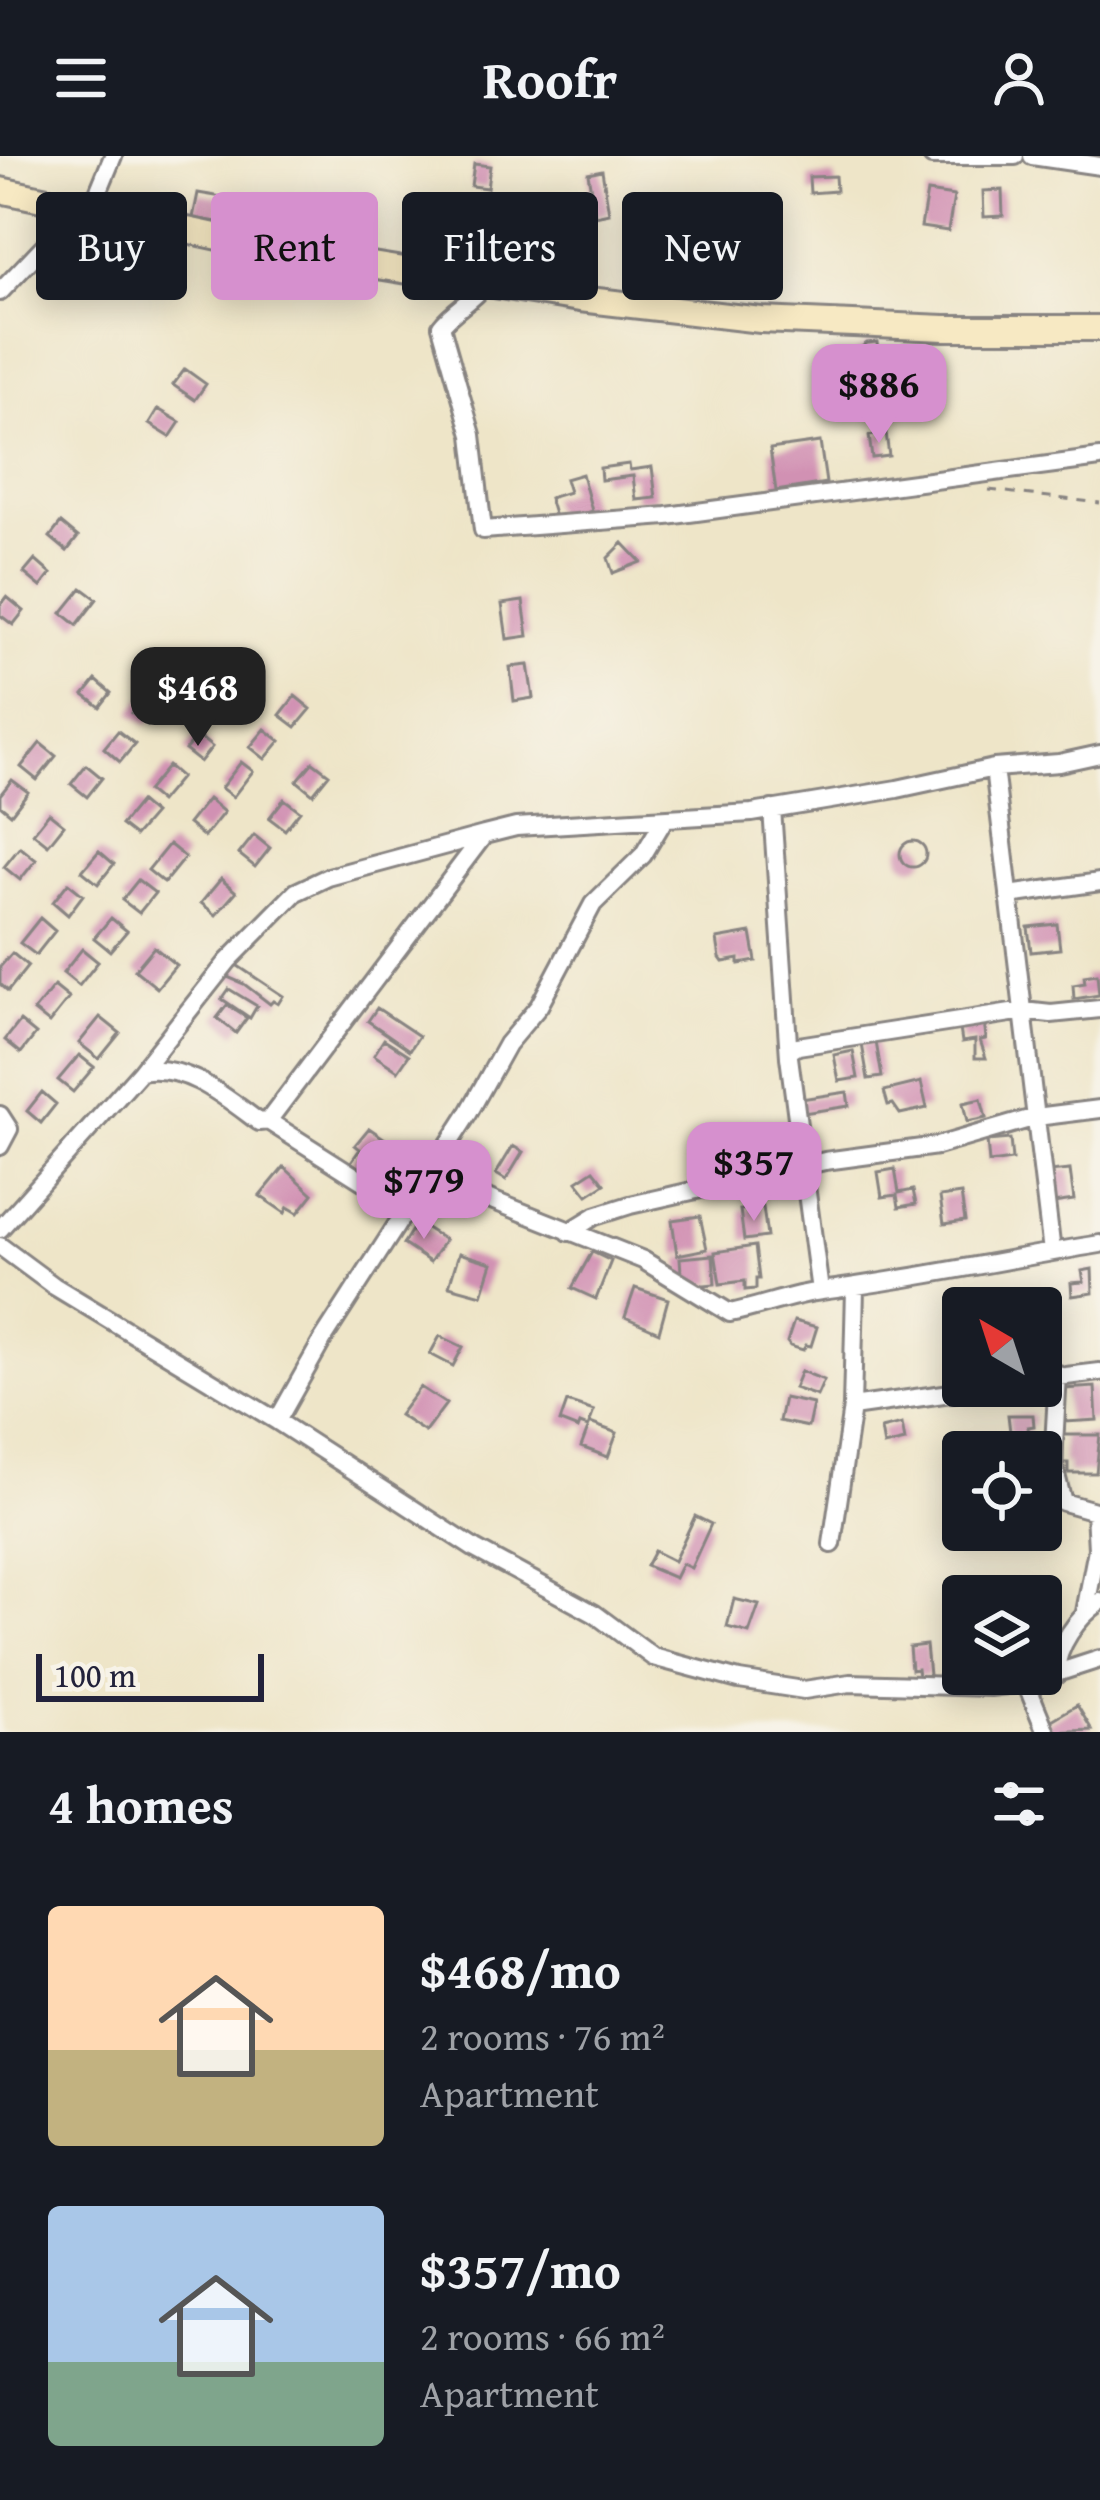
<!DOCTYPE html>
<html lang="en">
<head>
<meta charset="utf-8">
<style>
  :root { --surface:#171b24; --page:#242831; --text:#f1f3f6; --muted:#9ea1a6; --accent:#d690ce }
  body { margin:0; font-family:"Gentium Book Plus",serif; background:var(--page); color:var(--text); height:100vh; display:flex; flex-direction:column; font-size:45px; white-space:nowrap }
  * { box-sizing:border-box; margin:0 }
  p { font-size:39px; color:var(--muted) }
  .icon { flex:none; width:66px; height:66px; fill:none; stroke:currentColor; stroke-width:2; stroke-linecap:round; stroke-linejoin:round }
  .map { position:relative; height:1576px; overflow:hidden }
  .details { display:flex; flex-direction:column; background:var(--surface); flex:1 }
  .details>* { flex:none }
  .top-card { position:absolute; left:36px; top:36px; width:1029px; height:108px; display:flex; gap:24px }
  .needle { width:78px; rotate:321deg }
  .controls { position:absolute; left:942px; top:1131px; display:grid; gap:24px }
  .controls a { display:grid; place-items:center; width:120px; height:120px; border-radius:12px; background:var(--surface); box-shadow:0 6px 30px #0003; font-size:60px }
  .scale { position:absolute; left:36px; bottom:30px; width:228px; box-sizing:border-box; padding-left:12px; border:6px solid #22223b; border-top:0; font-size:33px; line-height:42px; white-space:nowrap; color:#22223b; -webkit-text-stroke:9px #f7f3e8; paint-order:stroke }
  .price { position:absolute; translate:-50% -102px; padding:0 27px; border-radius:24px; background:var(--accent); color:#111; font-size:39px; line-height:78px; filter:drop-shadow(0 3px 6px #0008) }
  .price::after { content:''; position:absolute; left:50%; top:72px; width:36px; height:27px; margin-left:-18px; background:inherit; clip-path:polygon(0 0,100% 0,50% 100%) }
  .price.selected { background:#222; color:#fff }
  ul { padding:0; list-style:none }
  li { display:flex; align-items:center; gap:36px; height:300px; padding:0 48px }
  li span { display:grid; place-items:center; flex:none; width:336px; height:240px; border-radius:12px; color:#555 }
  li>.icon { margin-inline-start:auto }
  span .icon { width:144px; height:144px; fill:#fffc; stroke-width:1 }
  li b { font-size:51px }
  h2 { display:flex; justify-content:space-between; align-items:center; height:144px; padding:0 48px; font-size:51px }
  .tag { padding:0 42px; border-radius:12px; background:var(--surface); box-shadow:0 6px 30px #0003; font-size:42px; line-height:108px }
  .tag.selected { background:var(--accent); color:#111 }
  header { display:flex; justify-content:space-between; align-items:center; height:156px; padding:0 48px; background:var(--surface); font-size:54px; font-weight:800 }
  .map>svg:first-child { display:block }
</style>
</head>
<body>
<header><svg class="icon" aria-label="menu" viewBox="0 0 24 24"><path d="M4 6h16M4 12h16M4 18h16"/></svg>Roofr<svg class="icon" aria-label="person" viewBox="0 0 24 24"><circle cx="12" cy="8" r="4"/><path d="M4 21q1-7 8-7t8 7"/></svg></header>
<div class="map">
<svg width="1100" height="1576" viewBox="0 0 1100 1576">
  <rect width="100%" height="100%" fill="#f7f3e8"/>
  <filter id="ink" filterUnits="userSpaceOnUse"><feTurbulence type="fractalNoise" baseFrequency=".00833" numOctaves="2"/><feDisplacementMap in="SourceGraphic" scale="24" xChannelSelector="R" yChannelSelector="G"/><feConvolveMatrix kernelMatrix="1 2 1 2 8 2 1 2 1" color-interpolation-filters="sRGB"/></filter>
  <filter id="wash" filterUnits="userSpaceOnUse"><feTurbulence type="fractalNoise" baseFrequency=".004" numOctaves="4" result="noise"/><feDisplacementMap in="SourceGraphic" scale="48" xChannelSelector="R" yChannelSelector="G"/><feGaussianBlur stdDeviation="2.7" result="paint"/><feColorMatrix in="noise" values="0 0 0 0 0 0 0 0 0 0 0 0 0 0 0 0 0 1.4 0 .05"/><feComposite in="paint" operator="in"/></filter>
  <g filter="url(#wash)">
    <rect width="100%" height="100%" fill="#eee5c8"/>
    <g id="blocks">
      <path fill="#d191b3" d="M 474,8 L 490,10 L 487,32 L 471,30 Z
        M 602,14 L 609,57 L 595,60 L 588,17 Z
        M 835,20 L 836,35 L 810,37 L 809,21 Z
        M 1002,34 L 1003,60 L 984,61 L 983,35 Z
        M 927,36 L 954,40 L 948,75 L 921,71 Z
        M 198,37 L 222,41 L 217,66 L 193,62 Z
        M 631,83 L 647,83 L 646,114 L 630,114 Z
        M 877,186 L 879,212 L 856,215 L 854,197 L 867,187 Z
        M 185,213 L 206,228 L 195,244 L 173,229 Z
        M 158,253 L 180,266 L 170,281 L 149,268 Z
        M 886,277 L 889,300 L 872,302 L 869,280 Z
        M 820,286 L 826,327 L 776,335 L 770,293 Z
        M 629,308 L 630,314 L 652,311 L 656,342 L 636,344 L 633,320 L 601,324 L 600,312 Z
        M 582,318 L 592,355 L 556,365 L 549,342 L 569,336 L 565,323 Z
        M 61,367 L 78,381 L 67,395 L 50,381 Z
        M 623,387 L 641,406 L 613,417 L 608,402 Z
        M 35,404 L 51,418 L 41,431 L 24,417 Z
        M 82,432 L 97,443 L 77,469 L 62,457 Z
        M 7,441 L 24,455 L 13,469 L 0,459 L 0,450 Z
        M 523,445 L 528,480 L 507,483 L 502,448 Z
        M 528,509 L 533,542 L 514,545 L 510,511 Z
        M 96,524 L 111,537 L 100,551 L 84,539 Z
        M 295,540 L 311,553 L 296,571 L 280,559 Z
        M 142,542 L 158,555 L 147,569 L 131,557 Z
        M 265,573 L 280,585 L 265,603 L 250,591 Z
        M 118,575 L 135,588 L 120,606 L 104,592 Z
        M 197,579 L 212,591 L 200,606 L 185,594 Z
        M 40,587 L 56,600 L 37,624 L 21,611 Z
        M 241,606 L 253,615 L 233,641 L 221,632 Z
        M 313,606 L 329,618 L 313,638 L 297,625 Z
        M 86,609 L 102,622 L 87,641 L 71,628 Z
        M 168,610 L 181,621 L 160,646 L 147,635 Z
        M 12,624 L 28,636 L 11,658 L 0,649 L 0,639 Z
        M 208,643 L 224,656 L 204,681 L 188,668 Z
        M 284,643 L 300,655 L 285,674 L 269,662 Z
        M 140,646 L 154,658 L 135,680 L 121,669 Z
        M 49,657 L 64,669 L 48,689 L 33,677 Z
        M 254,679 L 270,692 L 255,711 L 239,698 Z
        M900 698a13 13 0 1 1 26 0a13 13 0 1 1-26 0Z
        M 169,688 L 185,701 L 164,727 L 148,714 Z
        M 20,691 L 36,704 L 20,724 L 4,711 Z
        M 99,695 L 114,708 L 98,728 L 82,715 Z
        M 221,723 L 236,736 L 216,759 L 201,747 Z
        M 138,724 L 155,737 L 139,757 L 122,744 Z
        M 68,727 L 83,739 L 68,759 L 53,746 Z
        M 40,762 L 55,775 L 36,799 L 20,787 Z
        M 111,762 L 127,775 L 110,795 L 94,782 Z
        M 1057,768 L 1060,793 L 1031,796 L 1028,771 Z
        M 751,777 L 756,805 L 739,808 L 739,803 L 723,806 L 720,802 L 717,783 Z
        M 154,791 L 176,809 L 157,832 L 135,814 Z
        M 82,793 L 98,806 L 79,830 L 63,817 Z
        M 12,797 L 28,810 L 8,835 L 0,828 L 0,811 Z
        M 232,806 L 283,840 L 278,848 L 273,845 L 270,848 L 244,828 L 223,819 Z
        M 1097,818 L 1099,839 L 1074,843 L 1073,829 L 1085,827 L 1084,820 Z
        M 54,830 L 69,842 L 49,867 L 34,855 Z
        M 229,833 L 257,850 L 250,862 L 222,843 Z
        M 227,849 L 247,862 L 236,877 L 217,862 Z
        M 377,852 L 419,880 L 410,894 L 368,865 Z
        M 100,861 L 120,877 L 99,903 L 79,887 Z
        M 984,863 L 986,883 L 980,884 L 986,902 L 975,902 L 975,884 L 962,886 L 959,866 Z
        M 20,865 L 36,878 L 21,897 L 5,884 Z
        M 384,883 L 409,899 L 398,915 L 374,899 Z
        M 876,886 L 882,921 L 868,923 L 862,888 Z
        M 853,895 L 858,922 L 839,925 L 834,899 Z
        M 79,899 L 94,911 L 73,936 L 58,924 Z
        M 921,926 L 927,952 L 900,958 L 893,948 L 888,949 L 884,935 Z
        M 42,936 L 56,948 L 41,967 L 27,955 Z
        M 847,936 L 849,950 L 803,957 L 801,943 Z
        M 981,943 L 986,962 L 967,966 L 963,947 Z
        M 369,972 L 407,998 L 394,1017 L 385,1011 L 375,1024 L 351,1006 L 360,993 L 355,989 Z
        M 1010,983 L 1012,1004 L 989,1007 L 987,985 Z
        M 513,990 L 523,996 L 506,1024 L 496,1018 Z
        M 284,1011 L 313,1038 L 298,1057 L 288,1051 L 285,1057 L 260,1040 Z
        M 895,1013 L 899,1037 L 913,1034 L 916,1048 L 899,1051 L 897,1039 L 882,1041 L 878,1016 Z
        M 594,1014 L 605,1028 L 588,1039 L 577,1025 Z
        M 1070,1014 L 1074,1044 L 1053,1047 L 1049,1016 Z
        M 961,1038 L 965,1065 L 944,1068 L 940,1041 Z
        M 763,1051 L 767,1081 L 744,1084 L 740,1054 Z
        M 700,1060 L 707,1093 L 677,1099 L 672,1064 Z
        M 417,1066 L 445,1084 L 430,1106 L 403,1088 Z
        M 755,1090 L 759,1123 L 756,1123 L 756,1133 L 745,1134 L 745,1125 L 720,1128 L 715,1096 Z
        M 592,1096 L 611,1105 L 596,1143 L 572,1132 Z
        M 459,1097 L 492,1107 L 482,1139 L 449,1130 Z
        M 713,1099 L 715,1128 L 682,1131 L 680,1102 Z
        M 1092,1113 L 1093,1137 L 1072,1140 L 1071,1127 L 1084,1126 L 1082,1115 Z
        M 635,1132 L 668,1143 L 659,1176 L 625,1161 Z
        M 794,1165 L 817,1171 L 811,1190 L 806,1189 L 803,1194 L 790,1190 L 787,1186 Z
        M 440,1180 L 463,1191 L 453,1210 L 430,1198 Z
        M 801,1215 L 824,1224 L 817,1240 L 794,1232 Z
        M 420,1231 L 446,1248 L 425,1276 L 399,1259 Z
        M 1095,1231 L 1097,1264 L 1066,1266 L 1064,1233 Z
        M 784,1242 L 813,1248 L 808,1271 L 779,1265 Z
        M 567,1246 L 594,1255 L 588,1271 L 580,1268 L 578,1273 L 560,1266 Z
        M 1008,1259 L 1033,1259 L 1034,1270 L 1028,1271 L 1029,1277 L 1023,1278 L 1023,1283 L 1011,1284 Z
        M 590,1267 L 617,1277 L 608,1301 L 581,1291 Z
        M 902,1268 L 905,1285 L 884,1290 L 881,1273 Z
        M 1063,1279 L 1100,1279 L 1096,1317 L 1068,1317 L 1068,1307 L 1063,1307 Z
        M 695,1360 L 711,1368 L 691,1412 L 682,1408 L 675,1422 L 646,1410 L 654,1395 L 674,1405 Z
        M 734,1443 L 759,1449 L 749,1477 L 727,1471 Z
        M 926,1489 L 929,1519 L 918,1521 L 917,1513 L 911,1514 L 909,1491 Z
        M 1077,1549 L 1092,1574 L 1049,1576 L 1045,1568 Z"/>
    </g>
  </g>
  <g filter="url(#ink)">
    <use href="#blocks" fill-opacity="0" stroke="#888482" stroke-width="3"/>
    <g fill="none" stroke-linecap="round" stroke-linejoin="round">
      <g stroke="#888482" stroke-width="22">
        <path id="minor" d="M 932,0 L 1015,0
          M 1032,0 L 1100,10
          M 92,51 L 113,0
          M 484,130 C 471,146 453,154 441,170 L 472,279 L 483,374 L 667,360 L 1100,302
          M 0,136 L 80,52
          M 994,612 L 1052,1096
          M 772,653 L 789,901 L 820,1135
          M 1009,739 L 1100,726
          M 790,895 L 798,890 L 1024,855 L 1051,858 L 1100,853
          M 141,915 L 228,805 L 296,736 L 328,721 L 484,679
          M 0,959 L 9,973 L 0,990
          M 268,965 L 405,1052
          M 430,1016 L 494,1045 L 643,1104 L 730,1157 C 760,1151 790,1139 821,1135 C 914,1123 1007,1103 1100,1088
          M 0,1073 L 141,915 C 186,907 224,940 259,966 L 268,965 L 484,679 L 516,671 L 752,657 L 897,633 L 994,612 L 1059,607 L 1100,598
          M 569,1076 L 595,1060 L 630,1049 L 825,1005 L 937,990 L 1036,961 L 1100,953
          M 0,1090 L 54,1130 L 277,1265 L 475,1393 L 595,1458 L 653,1501 L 739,1524 L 804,1534 L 850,1527 L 990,1531 L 1026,1527 L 1100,1503
          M 1058,1218 L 1053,1307 L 1063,1346 L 1095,1355 L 1097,1393 L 1085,1456
          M 1041,1223 L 1100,1216
          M 852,1251 L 1000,1230
          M 277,1265 L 322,1185 L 468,958 L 507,888 L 539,850 L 593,748 L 643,699 L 664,664
          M 832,1388 L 852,1251 L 855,1133
          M 1056,1519 C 1055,1491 1078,1461 1100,1446
          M 1026,1527 L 1046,1576"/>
      </g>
      <g stroke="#888482" stroke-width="30">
        <path id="secondary" d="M 0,34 L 280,94 L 580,143 L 761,164 L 945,172 L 1100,172"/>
      </g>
      <path stroke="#888482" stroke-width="3" stroke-dasharray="9 9" stroke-linecap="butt" d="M 989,334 L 1100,347"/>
      <use href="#minor" stroke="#fff" stroke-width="16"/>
      <use href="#secondary" stroke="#f7e9c3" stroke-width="24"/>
    </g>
  </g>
</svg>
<div class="controls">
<a><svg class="needle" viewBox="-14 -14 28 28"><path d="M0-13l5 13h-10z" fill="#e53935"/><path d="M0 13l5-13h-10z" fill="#9ea1a6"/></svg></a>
<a><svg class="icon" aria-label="locate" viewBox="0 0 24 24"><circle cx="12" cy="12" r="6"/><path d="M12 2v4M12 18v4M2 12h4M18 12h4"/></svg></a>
<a><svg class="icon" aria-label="layers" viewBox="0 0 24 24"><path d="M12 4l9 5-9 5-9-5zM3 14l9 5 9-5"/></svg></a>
</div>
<div class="scale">100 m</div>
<b class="price" style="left:879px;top:290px">$886</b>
<b class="price selected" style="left:198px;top:593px">$468</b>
<b class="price" style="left:754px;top:1068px">$357</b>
<b class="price" style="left:424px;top:1086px">$779</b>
<div class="top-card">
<a class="tag">Buy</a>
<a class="tag selected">Rent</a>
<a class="tag">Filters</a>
<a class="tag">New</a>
</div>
</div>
<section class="details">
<h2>4 homes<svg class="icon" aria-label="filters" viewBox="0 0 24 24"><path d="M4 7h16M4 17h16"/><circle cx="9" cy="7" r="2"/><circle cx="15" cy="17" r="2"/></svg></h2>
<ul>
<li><span style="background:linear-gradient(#ffd9b3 60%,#c2b280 0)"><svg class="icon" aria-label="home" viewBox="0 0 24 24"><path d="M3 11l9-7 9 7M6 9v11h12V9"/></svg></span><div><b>$468/mo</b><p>2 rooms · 76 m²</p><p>Apartment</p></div></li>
<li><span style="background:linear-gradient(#a9c7e8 65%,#7fa58c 0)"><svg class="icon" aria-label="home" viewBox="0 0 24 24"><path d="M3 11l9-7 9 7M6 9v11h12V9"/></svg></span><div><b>$357/mo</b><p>2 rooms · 66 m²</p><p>Apartment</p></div></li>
</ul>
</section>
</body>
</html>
